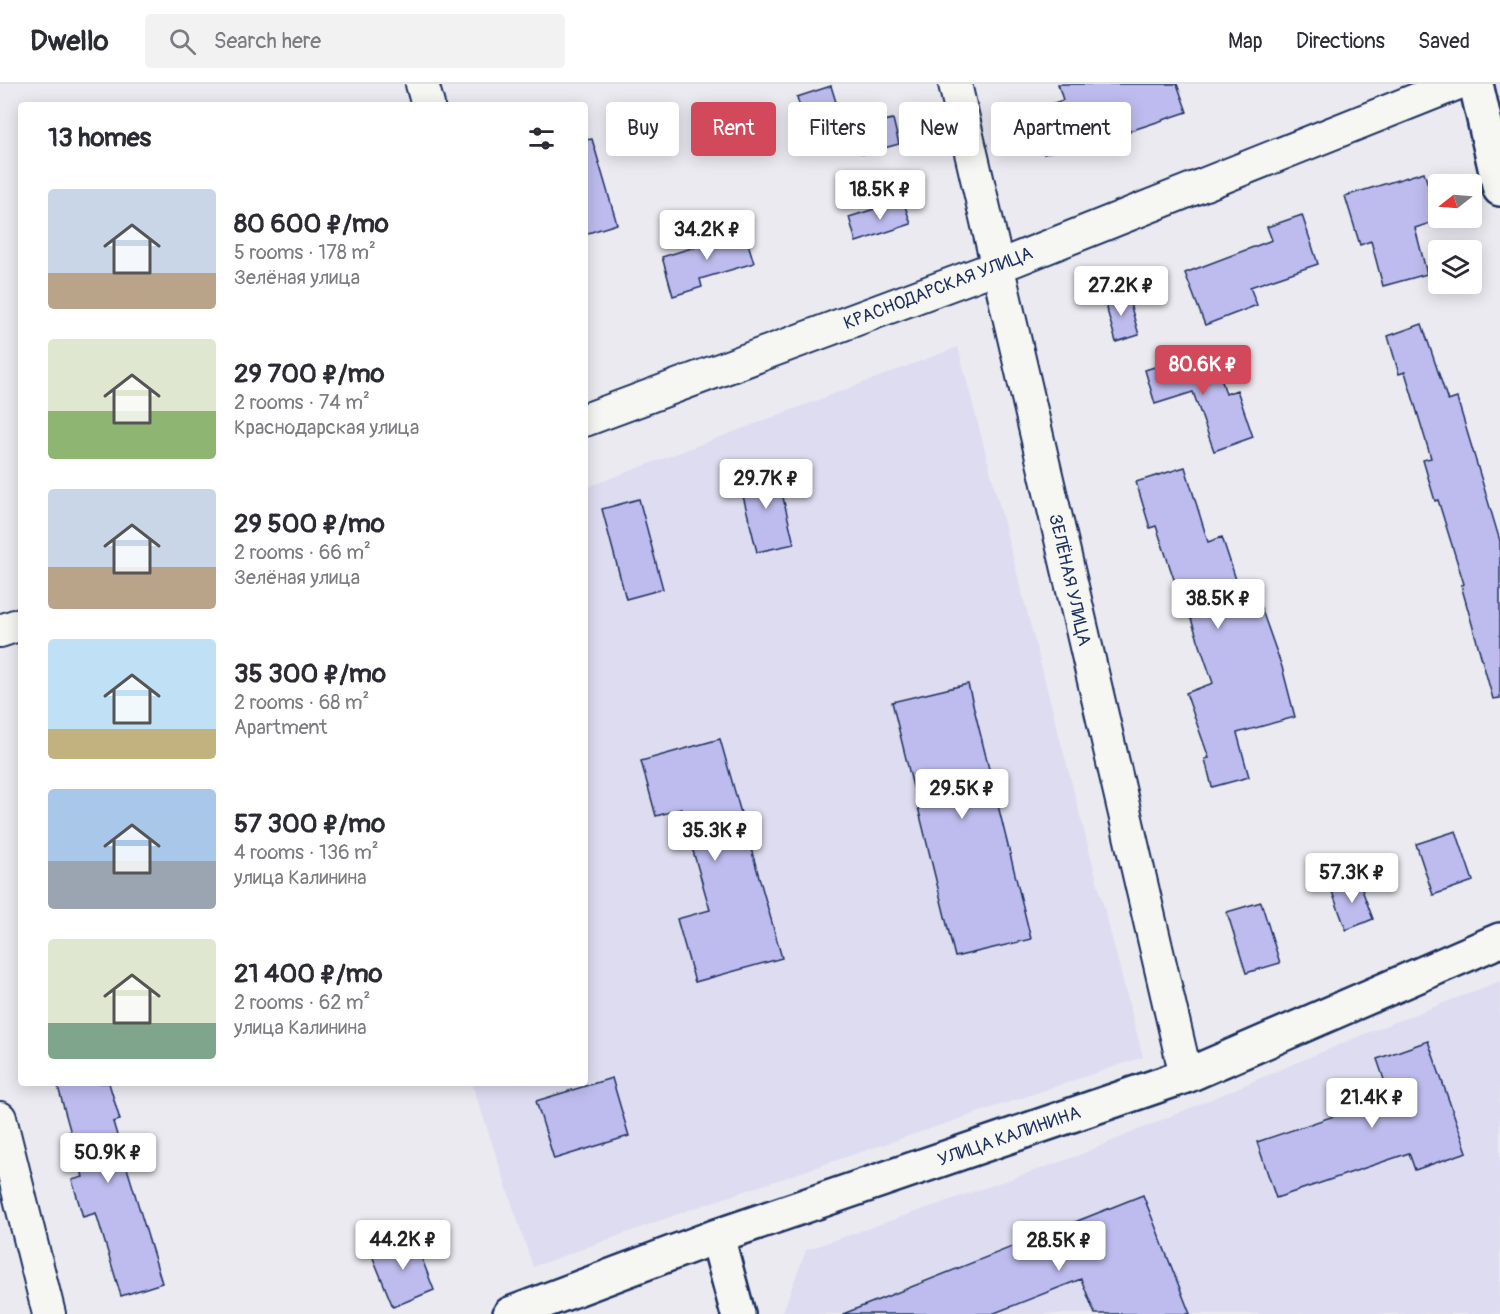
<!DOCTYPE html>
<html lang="en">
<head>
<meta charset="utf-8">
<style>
  :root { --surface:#fff; --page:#f2f2f3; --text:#2b2b33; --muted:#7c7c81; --line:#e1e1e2; --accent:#d1495b }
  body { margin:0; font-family:Pangolin,sans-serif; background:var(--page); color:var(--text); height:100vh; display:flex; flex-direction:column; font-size:22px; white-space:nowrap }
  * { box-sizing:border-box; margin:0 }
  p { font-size:20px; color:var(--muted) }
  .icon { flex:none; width:33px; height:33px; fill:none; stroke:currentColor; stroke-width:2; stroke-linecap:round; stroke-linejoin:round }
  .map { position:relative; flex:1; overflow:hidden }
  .details { position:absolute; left:18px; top:18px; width:570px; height:984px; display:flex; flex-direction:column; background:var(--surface); border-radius:6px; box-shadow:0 3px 15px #0003 }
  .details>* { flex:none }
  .guide { position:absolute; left:606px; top:18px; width:570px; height:54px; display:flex; gap:12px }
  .needle { width:39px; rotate:253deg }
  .controls { position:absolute; left:1428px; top:90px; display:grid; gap:12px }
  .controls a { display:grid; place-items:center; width:54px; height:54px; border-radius:6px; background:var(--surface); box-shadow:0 3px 15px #0003; font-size:30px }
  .price { position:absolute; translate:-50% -51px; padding:0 14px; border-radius:6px; background:#fff; color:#222; font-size:20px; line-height:39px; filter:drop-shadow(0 2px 3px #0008) }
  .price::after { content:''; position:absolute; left:50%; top:36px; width:18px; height:14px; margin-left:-9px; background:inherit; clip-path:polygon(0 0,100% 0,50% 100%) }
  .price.on { background:var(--accent); color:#fff }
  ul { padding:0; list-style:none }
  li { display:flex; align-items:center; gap:18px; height:150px; padding:0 30px }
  li span { display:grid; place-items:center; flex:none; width:168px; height:120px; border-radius:6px; color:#555 }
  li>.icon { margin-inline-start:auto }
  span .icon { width:72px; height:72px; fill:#fffc; stroke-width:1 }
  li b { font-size:26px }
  h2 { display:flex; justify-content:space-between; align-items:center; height:72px; padding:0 30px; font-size:26px }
  .chip { padding:0 21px; border-radius:6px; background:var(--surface); box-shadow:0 3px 15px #0003; font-size:21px; line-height:54px }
  .chip.on { background:var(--accent); color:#fff }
  header { display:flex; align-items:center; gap:36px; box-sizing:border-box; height:84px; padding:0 30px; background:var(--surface); border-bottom:2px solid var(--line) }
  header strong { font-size:28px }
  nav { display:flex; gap:33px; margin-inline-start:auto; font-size:21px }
  .search { width:420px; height:54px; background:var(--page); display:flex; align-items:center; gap:15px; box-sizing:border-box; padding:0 21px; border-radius:6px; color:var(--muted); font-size:22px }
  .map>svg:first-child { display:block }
</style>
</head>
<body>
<header>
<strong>Dwello</strong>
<div class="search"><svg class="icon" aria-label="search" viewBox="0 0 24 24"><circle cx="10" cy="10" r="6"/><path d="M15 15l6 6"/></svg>Search here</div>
<nav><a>Map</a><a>Directions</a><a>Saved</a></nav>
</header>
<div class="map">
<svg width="1500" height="1230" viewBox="0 0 1500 1230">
  <rect width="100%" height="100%" fill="#ebeaf1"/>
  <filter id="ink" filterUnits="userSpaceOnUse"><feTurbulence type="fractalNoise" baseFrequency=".0167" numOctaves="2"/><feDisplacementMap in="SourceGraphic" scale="12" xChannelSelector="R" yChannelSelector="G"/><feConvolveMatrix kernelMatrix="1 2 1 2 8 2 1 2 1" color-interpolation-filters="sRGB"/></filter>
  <g filter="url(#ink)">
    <path fill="#dedcf0" d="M 958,263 L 1143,973 L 689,1126 L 533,1183 L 472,999 L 585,999 L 585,404 Z
      M 1500,897 L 1500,1230 L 782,1230 L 806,1166 L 1077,1072 L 1362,951 Z"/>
    <path fill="#bebcee" stroke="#1b2f5e" stroke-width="1.5" d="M 1058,0 L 1177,0 L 1187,28 L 1121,50 L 1119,45 L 1044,70 L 1030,27 L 1063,16 Z
      M 831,2 L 840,31 L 805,41 L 797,13 Z
      M 893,35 L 899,60 L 862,70 L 855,43 Z
      M 592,55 L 617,140 L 585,150 L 585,56 Z
      M 1424,88 L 1439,136 L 1415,144 L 1427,190 L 1383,202 L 1371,157 L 1360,161 L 1345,112 Z
      M 903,116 L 911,140 L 856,158 L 849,133 Z
      M 1302,131 L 1318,180 L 1250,203 L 1257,221 L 1205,241 L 1185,189 L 1272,156 L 1267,143 Z
      M 743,143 L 754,179 L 700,195 L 702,203 L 673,212 L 662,173 L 714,157 L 713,153 Z
      M 1127,209 L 1139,251 L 1116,258 L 1104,215 Z
      M 1422,240 L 1448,317 L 1457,314 L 1500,457 L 1500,614 L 1493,615 L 1461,501 L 1464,500 L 1438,416 L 1435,417 L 1423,376 L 1431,374 L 1405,288 L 1399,290 L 1388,252 Z
      M 1212,265 L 1226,310 L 1237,306 L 1253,353 L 1214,367 L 1193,308 L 1155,320 L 1145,286 Z
      M 1185,383 L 1208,458 L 1222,453 L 1245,523 L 1259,518 L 1282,583 L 1295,633 L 1237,649 L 1249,693 L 1212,703 L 1205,675 L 1209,674 L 1186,609 L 1213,599 L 1184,515 L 1181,516 L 1156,442 L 1150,444 L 1136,398 Z
      M 776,384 L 794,460 L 757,468 L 738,392 Z
      M 639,415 L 663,505 L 626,515 L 602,425 Z
      M 968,600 L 1031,855 L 955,873 L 892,618 Z
      M 720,655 L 782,874 L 695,898 L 677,835 L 710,826 L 681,725 L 656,732 L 641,677 Z
      M 1456,747 L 1473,797 L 1433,811 L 1416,760 Z
      M 1358,795 L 1373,835 L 1346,846 L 1331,805 Z
      M 1261,818 L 1280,879 L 1246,889 L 1227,828 Z
      M 1428,957 L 1467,1068 L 1415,1086 L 1409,1069 L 1276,1114 L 1257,1058 L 1390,1013 L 1377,975 Z
      M 612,994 L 629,1052 L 554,1075 L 536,1017 Z
      M 57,999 L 109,999 L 120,1036 L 113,1038 L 162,1199 L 121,1212 L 96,1129 L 83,1133 L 72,1096 L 83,1093 Z
      M 1143,1111 L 1190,1230 L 1095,1230 L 1081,1195 L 992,1230 L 843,1230 Z
      M 413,1152 L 434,1206 L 393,1223 L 371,1169 Z"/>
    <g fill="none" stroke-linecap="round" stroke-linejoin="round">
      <g stroke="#1b2f5e" stroke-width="36">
        <path id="minor" d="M 422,0 L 428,21
          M 955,0 L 1186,992
          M 585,336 L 997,183 L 1456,0
          M 0,547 L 21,540
          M 0,1034 L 49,1230"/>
      </g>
      <g stroke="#1b2f5e" stroke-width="38">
        <path id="tertiary" d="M 1476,0 L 1500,105
          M 717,1152 L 738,1230
          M 510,1230 L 717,1152 L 1186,992 L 1500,856"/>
      </g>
      <use href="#minor" stroke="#f6f6f2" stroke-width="32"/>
      <use href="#tertiary" stroke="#f6f6f2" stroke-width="33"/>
    </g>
  </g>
  <g text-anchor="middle" stroke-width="4.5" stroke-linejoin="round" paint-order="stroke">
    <g font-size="18" fill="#1b2f5e" stroke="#f6f6f2">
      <text transform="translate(938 204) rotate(-21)" y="6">КРАСНОДАРСКАЯ УЛИЦА</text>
      <text transform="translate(1070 496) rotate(77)" y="6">ЗЕЛЁНАЯ УЛИЦА</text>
      <text transform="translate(1009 1052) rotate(-19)" y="6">УЛИЦА КАЛИНИНА</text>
    </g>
  </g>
</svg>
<div class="controls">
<a><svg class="needle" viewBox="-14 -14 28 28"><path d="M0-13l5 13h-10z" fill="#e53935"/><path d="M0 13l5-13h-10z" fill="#7c7c81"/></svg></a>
<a><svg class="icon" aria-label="layers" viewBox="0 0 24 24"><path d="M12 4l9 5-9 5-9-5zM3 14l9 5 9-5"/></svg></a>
</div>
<b class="price" style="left:880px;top:137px">18.5K ₽</b>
<b class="price" style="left:707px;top:177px">34.2K ₽</b>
<b class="price" style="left:1121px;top:233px">27.2K ₽</b>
<b class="price on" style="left:1203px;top:312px">80.6K ₽</b>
<b class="price" style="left:766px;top:426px">29.7K ₽</b>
<b class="price" style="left:1218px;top:546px">38.5K ₽</b>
<b class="price" style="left:962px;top:736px">29.5K ₽</b>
<b class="price" style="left:715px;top:778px">35.3K ₽</b>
<b class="price" style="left:1352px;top:820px">57.3K ₽</b>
<b class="price" style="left:1372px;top:1045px">21.4K ₽</b>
<b class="price" style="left:108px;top:1100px">50.9K ₽</b>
<b class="price" style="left:403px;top:1187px">44.2K ₽</b>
<b class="price" style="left:1059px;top:1188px">28.5K ₽</b>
<div class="guide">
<a class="chip">Buy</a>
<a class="chip on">Rent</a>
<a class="chip">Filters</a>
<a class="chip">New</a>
<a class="chip">Apartment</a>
</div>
<section class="details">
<h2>13 homes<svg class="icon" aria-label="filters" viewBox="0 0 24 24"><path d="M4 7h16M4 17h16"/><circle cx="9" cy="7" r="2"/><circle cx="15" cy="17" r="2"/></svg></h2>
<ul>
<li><span style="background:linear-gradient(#c9d6e8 70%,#b9a48a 0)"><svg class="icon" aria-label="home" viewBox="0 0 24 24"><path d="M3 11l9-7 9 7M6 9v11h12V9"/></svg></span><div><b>80 600 ₽/mo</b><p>5 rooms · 178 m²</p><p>Зелёная улица</p></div></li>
<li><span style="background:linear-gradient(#dfe7d0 60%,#8fb573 0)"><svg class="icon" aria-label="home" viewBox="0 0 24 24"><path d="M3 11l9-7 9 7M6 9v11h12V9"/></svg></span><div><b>29 700 ₽/mo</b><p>2 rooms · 74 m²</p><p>Краснодарская улица</p></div></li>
<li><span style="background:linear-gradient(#c9d6e8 65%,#b9a48a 0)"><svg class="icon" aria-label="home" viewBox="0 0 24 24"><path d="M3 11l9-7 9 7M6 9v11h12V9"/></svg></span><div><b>29 500 ₽/mo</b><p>2 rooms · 66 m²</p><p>Зелёная улица</p></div></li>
<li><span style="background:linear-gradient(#bfe0f5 75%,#c2b280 0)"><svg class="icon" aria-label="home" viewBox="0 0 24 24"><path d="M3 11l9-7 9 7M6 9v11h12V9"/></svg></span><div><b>35 300 ₽/mo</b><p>2 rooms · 68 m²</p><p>Apartment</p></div></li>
<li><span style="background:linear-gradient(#a9c7e8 60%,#9aa5b1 0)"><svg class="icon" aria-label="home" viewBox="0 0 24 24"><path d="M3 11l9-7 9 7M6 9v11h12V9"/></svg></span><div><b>57 300 ₽/mo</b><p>4 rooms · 136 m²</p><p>улица Калинина</p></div></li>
<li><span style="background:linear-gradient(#dfe7d0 70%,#7fa58c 0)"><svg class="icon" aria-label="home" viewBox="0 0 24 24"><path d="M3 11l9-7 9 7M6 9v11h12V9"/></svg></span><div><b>21 400 ₽/mo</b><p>2 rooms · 62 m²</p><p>улица Калинина</p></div></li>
</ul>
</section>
</div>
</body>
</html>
